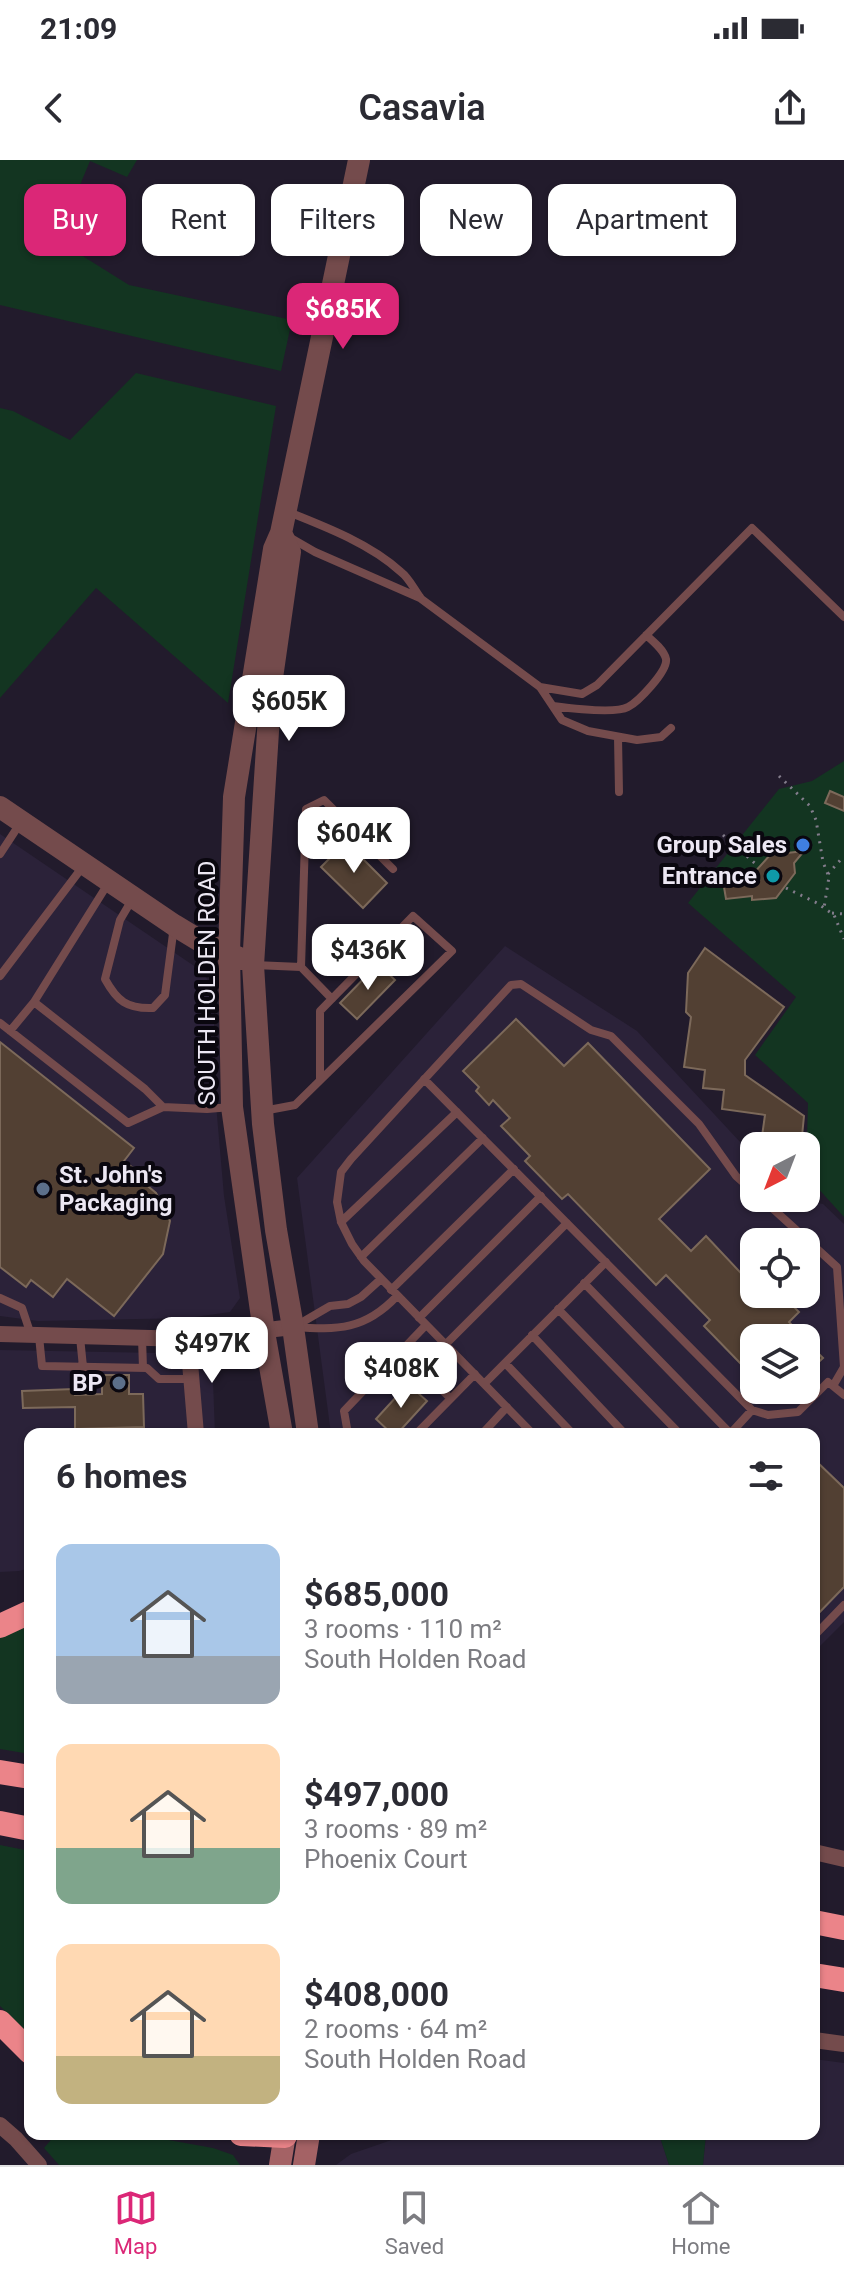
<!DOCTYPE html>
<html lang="en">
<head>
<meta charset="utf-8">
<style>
  :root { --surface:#fff; --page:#f2f2f3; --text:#2b2b33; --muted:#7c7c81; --line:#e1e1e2; --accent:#db2777 }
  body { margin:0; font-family:Roboto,sans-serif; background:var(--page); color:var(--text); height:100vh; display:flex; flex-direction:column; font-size:30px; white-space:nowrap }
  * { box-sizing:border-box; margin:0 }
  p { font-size:26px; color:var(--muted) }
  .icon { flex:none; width:44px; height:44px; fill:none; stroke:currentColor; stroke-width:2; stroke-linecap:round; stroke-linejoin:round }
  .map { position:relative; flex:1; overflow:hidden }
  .side { position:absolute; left:24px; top:1268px; width:796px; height:712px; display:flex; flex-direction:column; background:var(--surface); border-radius:16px; box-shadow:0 2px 6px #0004 }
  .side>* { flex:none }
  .hud { position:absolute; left:24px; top:24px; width:796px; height:72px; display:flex; gap:16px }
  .needle { width:52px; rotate:222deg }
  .buttons { position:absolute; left:740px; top:972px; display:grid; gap:16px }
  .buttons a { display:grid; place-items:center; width:80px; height:80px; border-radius:16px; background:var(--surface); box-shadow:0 2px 6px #0004; font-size:40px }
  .price { position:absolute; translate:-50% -68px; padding:0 18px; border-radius:16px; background:#fff; color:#222; font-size:26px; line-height:52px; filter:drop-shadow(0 2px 4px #0008) }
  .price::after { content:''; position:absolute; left:50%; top:48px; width:24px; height:18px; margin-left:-12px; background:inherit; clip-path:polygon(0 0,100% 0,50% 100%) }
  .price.selected { background:var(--accent); color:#fff }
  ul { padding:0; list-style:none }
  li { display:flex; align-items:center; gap:24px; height:200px; padding:0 32px }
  li span { display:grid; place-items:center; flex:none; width:224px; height:160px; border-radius:16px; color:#555 }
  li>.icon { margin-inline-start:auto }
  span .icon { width:96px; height:96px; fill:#fffc; stroke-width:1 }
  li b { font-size:34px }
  h2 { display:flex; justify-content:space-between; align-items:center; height:96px; padding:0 32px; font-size:34px }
  .pill { padding:0 28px; border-radius:16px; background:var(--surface); box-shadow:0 2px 6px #0004; font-size:28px; line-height:72px }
  .pill.selected { background:var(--accent); color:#fff }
  .status { display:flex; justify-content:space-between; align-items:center; height:56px; padding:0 40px; background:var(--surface); direction:ltr }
  .status svg { height:22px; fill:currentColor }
  header { display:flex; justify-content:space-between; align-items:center; height:104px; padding:0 32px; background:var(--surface); font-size:36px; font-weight:600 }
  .tabs { display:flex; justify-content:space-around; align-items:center; height:112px; border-top:2px solid var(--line); background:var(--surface); font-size:22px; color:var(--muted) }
  .tabs a { display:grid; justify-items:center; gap:4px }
  .tabs .selected { color:var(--accent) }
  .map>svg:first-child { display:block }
</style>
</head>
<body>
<div class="status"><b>21:09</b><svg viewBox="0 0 49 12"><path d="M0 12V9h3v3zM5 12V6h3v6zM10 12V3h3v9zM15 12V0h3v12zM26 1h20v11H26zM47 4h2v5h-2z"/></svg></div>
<header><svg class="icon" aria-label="back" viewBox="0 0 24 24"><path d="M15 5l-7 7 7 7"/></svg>Casavia<svg class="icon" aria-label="share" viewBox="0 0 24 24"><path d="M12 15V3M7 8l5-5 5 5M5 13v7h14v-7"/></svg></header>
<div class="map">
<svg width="844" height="2005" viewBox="0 0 844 2005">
  <rect width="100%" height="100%" fill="#221b2c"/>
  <path fill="#2b2239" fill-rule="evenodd" d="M 0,674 L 203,812 L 214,831 L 214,921 L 224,1036 L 240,1138 L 230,1152 L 188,1158 L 38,1161 L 0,1156 Z
    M 505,786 L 637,871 L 754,997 L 754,1038 L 792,1038 L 823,1044 L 844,1064 L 844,1462 L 814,1492 L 814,1274 L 331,1274 L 297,1018 ZM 754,1082 L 806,1082 L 806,1134 L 754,1134 ZM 754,1178 L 806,1178 L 806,1230 L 754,1230 Z
    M 0,1190 L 212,1194 L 215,1274 L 30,1274 L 30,1408 L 19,1411 L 0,1412 Z
    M 814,1899 L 844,1903 L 844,2005 L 703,2005 L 706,1974 L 814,1974 Z
    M 409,1974 L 659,1974 L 669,2005 L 336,2005 L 351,1994 Z"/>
  <path fill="#133521" d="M 0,0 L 137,0 L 127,17 L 90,1 L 57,80 L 129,125 L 292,160 L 281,211 L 0,145 Z
    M 136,213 L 276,246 L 228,543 L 96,428 L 0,538 L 0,248 L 13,251 L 70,280 Z
    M 844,601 L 844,1057 L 806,1015 L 808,943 L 755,895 L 796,837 L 688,743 L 779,629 L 812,621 Z
    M 30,1458 L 30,1594 L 0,1589 L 0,1473 Z
    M 0,1685 L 30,1691 L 30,1875 L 0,1846 Z
    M 56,1974 L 135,1974 L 213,1988 L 233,1995 L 240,2005 L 59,2005 L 44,1988 Z
    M 659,1974 L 706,1974 L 703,2005 L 669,2005 Z"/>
  <path fill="#524033" stroke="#7c695a" stroke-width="2" d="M 830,631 L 844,637 L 844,651 L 825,643 Z
    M 346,682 L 387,723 L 363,748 L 321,707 Z
    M 804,691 L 794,703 L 795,713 L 776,738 L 752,740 L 752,736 L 726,739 L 724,727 L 744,724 L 770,695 Z
    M 705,788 L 784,847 L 745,900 L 745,915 L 804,956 L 801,986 L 779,986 L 780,978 L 762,976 L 765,955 L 722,949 L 724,930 L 703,928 L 705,910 L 684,907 L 691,857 L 686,852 L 688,813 Z
    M 378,804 L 395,820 L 357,859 L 340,843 Z
    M 516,859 L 564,906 L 588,883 L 710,1009 L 659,1059 L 691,1091 L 706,1076 L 754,1127 L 754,1134 L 781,1134 L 799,1152 L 789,1162 L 804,1178 L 754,1178 L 754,1196 L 743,1206 L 704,1166 L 710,1160 L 666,1115 L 656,1125 L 568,1034 L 562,1039 L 525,1001 L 530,996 L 501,966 L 510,958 L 493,940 L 489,945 L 476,931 L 479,927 L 463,911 Z
    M 0,882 L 134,988 L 124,1001 L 146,1018 L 143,1022 L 156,1033 L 170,1061 L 163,1094 L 114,1156 L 67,1119 L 53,1137 L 31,1120 L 26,1127 L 0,1107 Z
    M 806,1181 L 823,1198 L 806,1214 Z
    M 102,1215 L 129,1215 L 129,1234 L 143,1234 L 144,1267 L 75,1269 L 75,1247 L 23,1248 L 22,1231 L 74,1229 L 75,1235 L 102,1234 Z
    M 408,1224 L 427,1241 L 397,1274 L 392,1274 L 376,1259 Z
    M 814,1299 L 844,1328 L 844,1427 L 814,1458 Z"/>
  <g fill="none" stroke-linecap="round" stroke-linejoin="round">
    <path stroke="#837d8c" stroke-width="3" stroke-dasharray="2 6" stroke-linecap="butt" d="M 779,616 L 810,646 L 816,660 L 823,702 L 829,717 L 824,748
      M 723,675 L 758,706
      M 828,714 L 844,696
      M 786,728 L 817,743 L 834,755 L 844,779
      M 832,753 L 844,754"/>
    <path stroke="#744b4c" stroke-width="8" d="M 286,351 C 324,366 371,384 401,412 C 409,418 414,429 420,437
      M 289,377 L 315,392 L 420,438 L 540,527 L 562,560 L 588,571 L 637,580 L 661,577 L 671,568
      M 540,527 L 582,534 L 597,525 L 752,368 L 844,457
      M 553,546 C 568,548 615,554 628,547 C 638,542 668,511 666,499 C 664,490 653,481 646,475
      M 618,577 L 619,632
      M 0,694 L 21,662
      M 133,738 L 120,760 L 105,819 C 117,841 127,849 153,848 L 165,835 L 174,766
      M 254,805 L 301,807 L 306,649 L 324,640 L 393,709
      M 301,807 L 332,839
      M 0,816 L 84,705
      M 34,842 L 145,929 L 163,947
      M 0,863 L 128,963 L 163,947 L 207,949 L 231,947
      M 10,871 L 34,842 L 109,722
      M 424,919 L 752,1250 L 768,1255 L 798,1252 L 828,1222 L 844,1235
      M 263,951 L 295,945 L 452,791 L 413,756 L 320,851 L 320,920
      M 761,1038 L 837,1107 L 844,1207 L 833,1226
      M 341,1062 L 457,952
      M 361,1097 L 483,978
      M 584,1123 L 730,1273
      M 391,1130 L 514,1009
      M 0,1138 L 22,1148 L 31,1175
      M 558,1149 L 680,1274
      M 419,1158 L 541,1036
      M 294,1167 C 338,1170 365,1170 397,1136
      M 294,1167 L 330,1146 L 348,1144 L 361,1137 L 381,1119
      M 532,1175 L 625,1274
      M 39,1176 L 42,1206 L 147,1208 L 159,1219 L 191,1219
      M 80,1177 L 83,1207
      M 142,1178 L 143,1208
      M 445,1185 L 567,1063
      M 402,1190 L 450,1238
      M 505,1203 L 573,1274
      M 484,1224 L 606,1102
      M 348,1274 L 344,1251 L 426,1165
      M 416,1274 L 475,1214
      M 482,1274 L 507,1247
      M 533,1274 L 364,1101 L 352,1084 L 341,1062 L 337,1042 L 341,1012 L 351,999 L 511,825 L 521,824 L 591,870 L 611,876 L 699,964 L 736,1016 L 754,1032
      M 730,1274 L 752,1250
      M 814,1476 L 844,1445"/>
    <path stroke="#744b4c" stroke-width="16" d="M 0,1174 L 188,1179 L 293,1167
      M 188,1179 L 196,1274
      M 814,1692 L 844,1699
      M 814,1880 L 844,1884
      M 0,1965 L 16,1979 L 39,2005"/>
    <path stroke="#744b4c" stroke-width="22" d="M 281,373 L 290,392 L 271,525 L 253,805 L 263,964 L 276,1070 L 293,1167 L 308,1274
      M 0,647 L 174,765 L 202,782 L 242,799
      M 282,1274 L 264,1172 L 232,947 L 229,793 L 234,637 L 274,389 L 281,373 L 359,0"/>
    <path stroke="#a46265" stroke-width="22" d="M 280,2005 L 285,1974
      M 304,2005 L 309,1974"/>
    <path stroke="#eb8489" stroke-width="24" d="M 0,1466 L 30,1452
      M 0,1612 L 30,1617
      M 0,1663 L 30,1669
      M 814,1762 L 844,1768
      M 814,1815 L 844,1820
      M 0,1862 L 30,1892
      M 241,1974 L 285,1976"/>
  </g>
  <circle fill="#3f7fe0" stroke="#0a070f" stroke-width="3" cx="803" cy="685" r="8"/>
  <circle fill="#0f9aa8" stroke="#0a070f" stroke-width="3" cx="773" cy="716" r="8"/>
  <g fill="#5c6f8a" stroke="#0a070f" stroke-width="3">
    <circle cx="43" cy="1029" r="8"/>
    <circle cx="119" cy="1223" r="8"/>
  </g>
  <g text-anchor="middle" stroke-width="8" stroke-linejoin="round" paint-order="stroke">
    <g font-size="24" font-weight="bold" fill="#ece7f3" stroke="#0a070f" text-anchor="end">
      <text x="787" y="693">Group Sales</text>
      <text x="757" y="724">Entrance</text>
      <text x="59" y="1023" text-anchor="start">St. John's<tspan x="59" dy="28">Packaging</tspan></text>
      <text x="103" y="1231">BP</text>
    </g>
    <g font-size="24" fill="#ece7f3" stroke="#0a070f">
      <text transform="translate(207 823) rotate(-90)" y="8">SOUTH HOLDEN ROAD</text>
    </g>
  </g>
</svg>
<div class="buttons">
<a><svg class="needle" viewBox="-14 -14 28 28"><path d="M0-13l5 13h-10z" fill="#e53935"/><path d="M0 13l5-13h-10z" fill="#7c7c81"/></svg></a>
<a><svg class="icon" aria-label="locate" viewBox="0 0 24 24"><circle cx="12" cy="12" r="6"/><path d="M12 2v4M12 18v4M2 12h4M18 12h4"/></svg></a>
<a><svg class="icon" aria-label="layers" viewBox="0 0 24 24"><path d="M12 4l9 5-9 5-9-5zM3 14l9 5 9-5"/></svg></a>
</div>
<b class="price selected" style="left:343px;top:191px">$685K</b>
<b class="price" style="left:289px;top:583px">$605K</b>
<b class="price" style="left:354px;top:715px">$604K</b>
<b class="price" style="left:368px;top:832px">$436K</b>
<b class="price" style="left:212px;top:1225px">$497K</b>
<b class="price" style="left:401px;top:1250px">$408K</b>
<div class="hud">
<a class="pill selected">Buy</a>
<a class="pill">Rent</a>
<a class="pill">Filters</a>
<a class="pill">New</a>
<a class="pill">Apartment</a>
</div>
<section class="side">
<h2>6 homes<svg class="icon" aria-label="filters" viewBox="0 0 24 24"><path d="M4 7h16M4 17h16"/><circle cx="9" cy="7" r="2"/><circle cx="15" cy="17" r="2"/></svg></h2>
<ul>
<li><span style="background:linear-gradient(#a9c7e8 70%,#9aa5b1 0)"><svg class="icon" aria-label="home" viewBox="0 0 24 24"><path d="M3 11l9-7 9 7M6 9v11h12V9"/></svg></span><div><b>$685,000</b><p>3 rooms · 110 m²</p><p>South Holden Road</p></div></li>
<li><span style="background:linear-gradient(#ffd9b3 65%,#7fa58c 0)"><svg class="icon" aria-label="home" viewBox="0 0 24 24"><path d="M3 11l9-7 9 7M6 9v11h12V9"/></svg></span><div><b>$497,000</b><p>3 rooms · 89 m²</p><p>Phoenix Court</p></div></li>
<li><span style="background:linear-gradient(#ffd9b3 70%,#c2b280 0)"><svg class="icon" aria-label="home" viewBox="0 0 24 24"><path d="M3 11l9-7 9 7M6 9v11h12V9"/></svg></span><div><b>$408,000</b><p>2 rooms · 64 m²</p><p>South Holden Road</p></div></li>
</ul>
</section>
</div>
<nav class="tabs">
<a class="selected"><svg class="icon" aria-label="map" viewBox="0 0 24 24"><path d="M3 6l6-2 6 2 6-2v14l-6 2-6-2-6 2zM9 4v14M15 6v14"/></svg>Map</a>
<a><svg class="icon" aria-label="saved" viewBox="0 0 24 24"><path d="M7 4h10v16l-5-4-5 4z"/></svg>Saved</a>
<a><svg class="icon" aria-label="home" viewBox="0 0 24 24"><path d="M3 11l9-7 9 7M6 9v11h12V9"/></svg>Home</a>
</nav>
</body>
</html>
